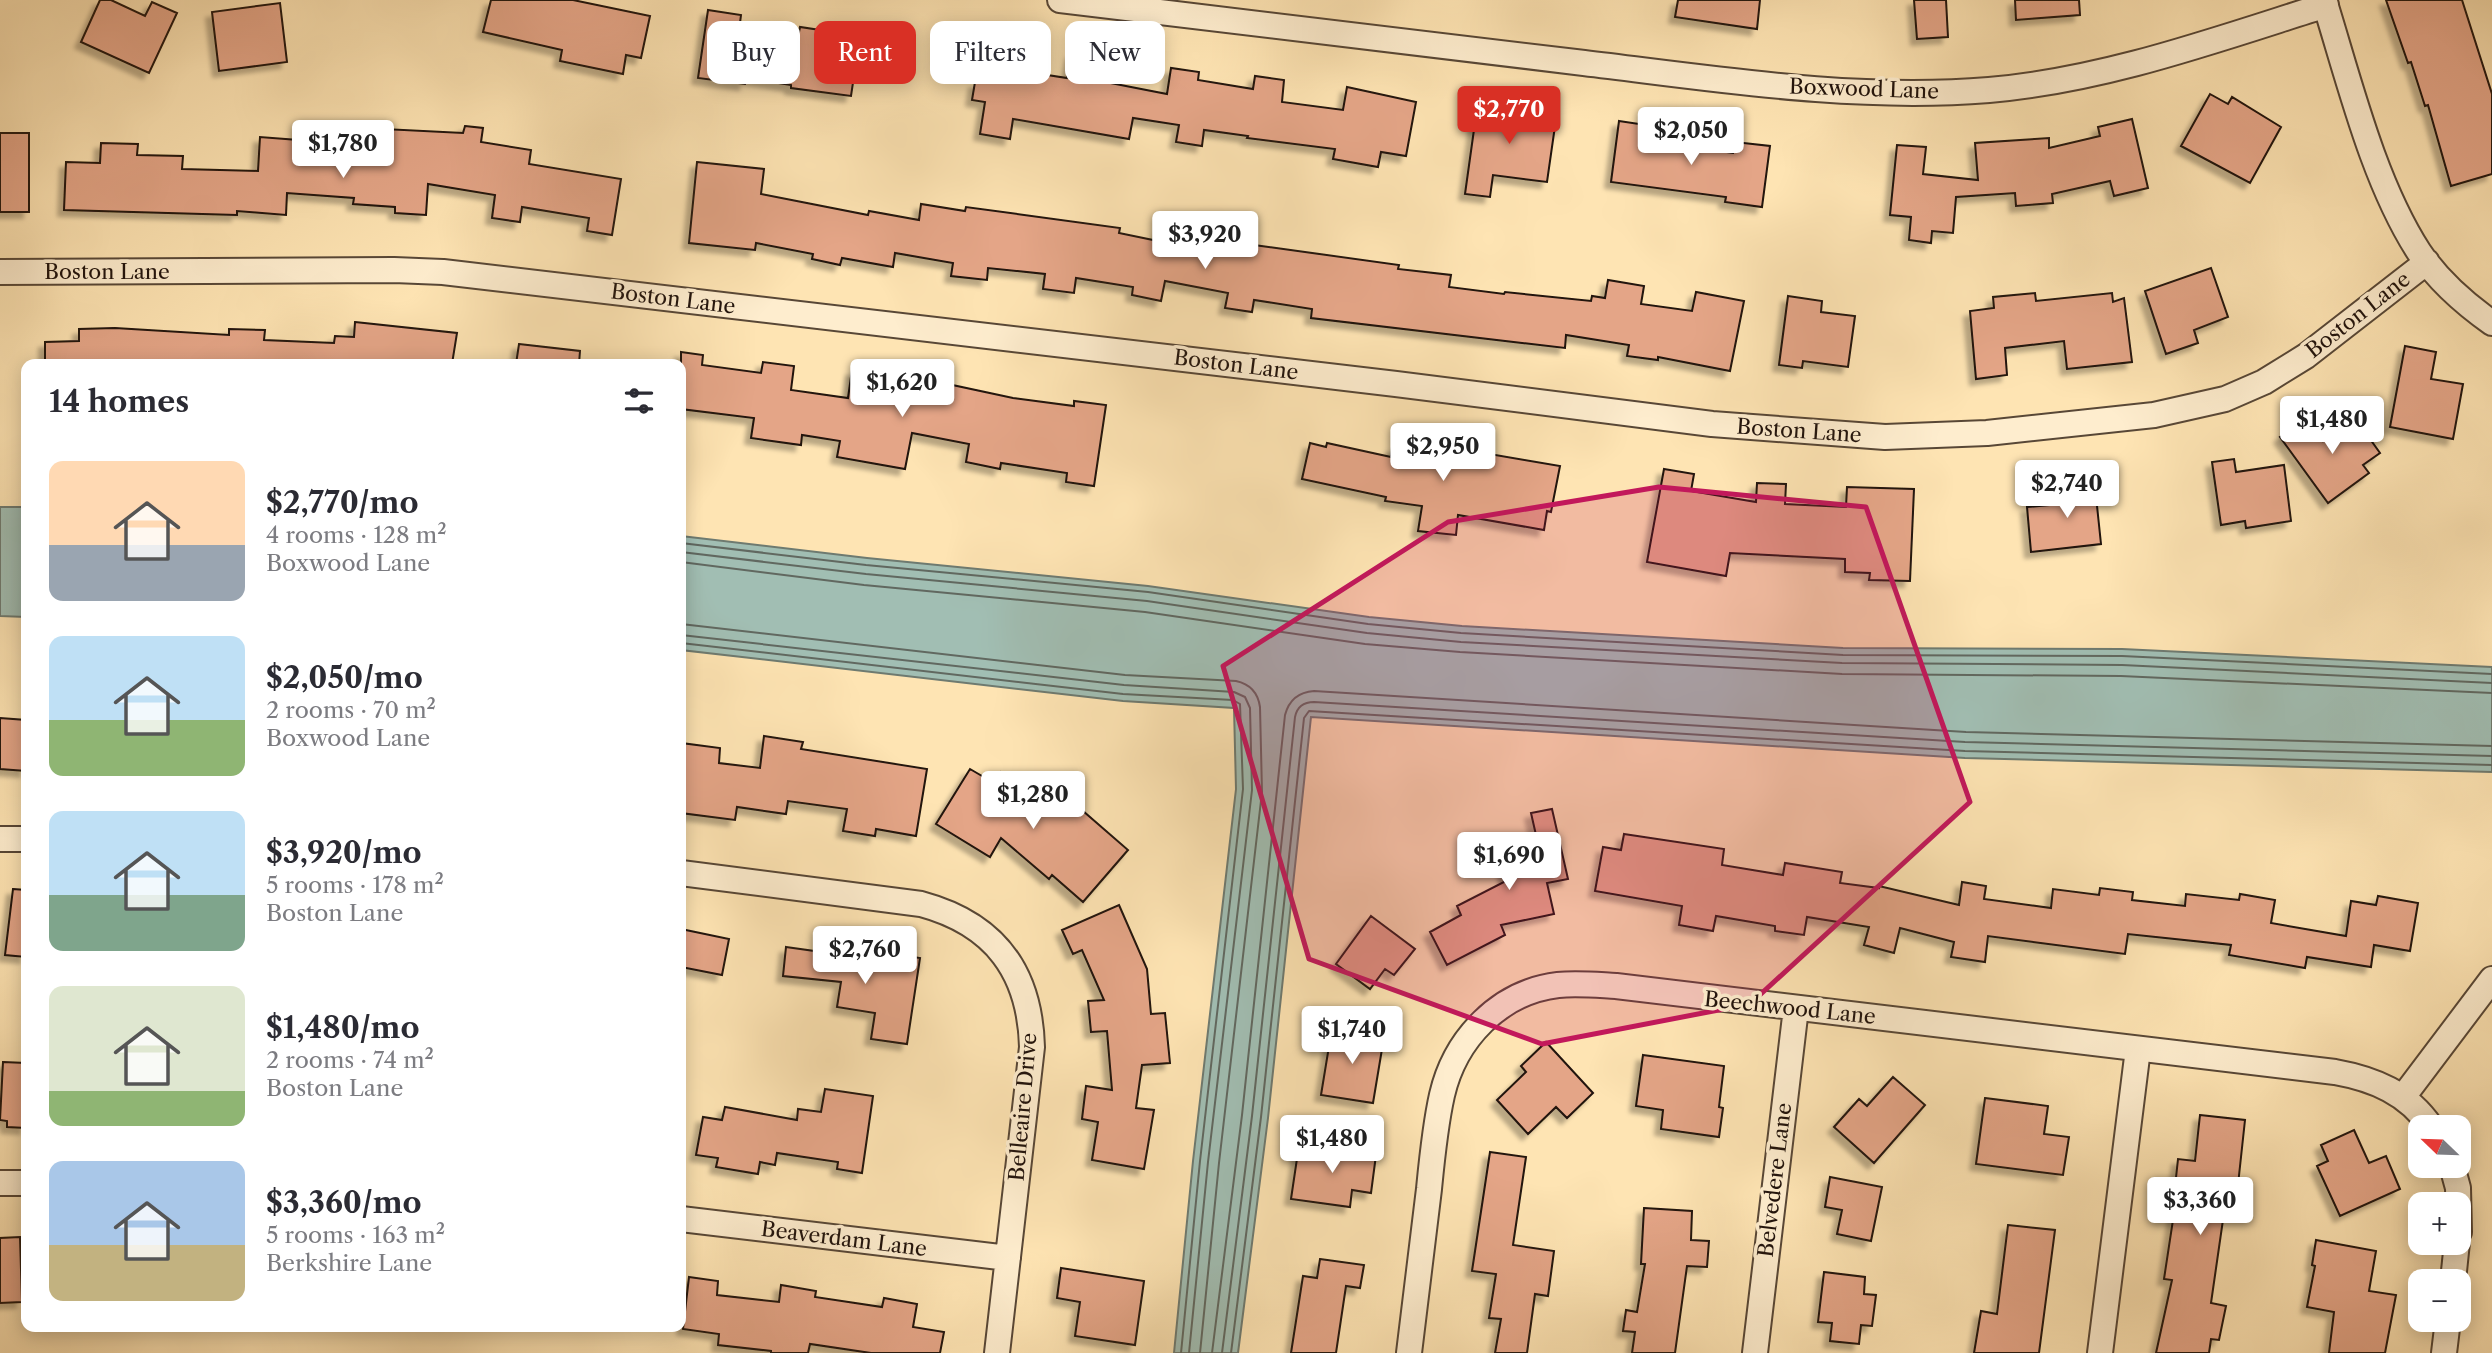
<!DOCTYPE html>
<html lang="en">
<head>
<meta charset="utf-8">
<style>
  :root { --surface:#fff; --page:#f2f2f3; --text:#2b2b33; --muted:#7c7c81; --accent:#d93025 }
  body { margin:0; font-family:"Libre Caslon Text",serif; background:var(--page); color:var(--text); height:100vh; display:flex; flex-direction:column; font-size:26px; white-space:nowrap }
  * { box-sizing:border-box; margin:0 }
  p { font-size:23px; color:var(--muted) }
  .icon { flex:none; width:38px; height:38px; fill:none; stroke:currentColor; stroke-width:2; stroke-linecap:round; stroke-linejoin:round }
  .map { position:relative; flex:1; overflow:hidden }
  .drawer { position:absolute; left:21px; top:359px; width:665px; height:973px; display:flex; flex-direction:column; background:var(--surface); border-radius:14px; box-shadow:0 4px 18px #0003 }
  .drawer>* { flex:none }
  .banner { position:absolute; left:707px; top:21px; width:665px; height:63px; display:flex; gap:14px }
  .needle { width:46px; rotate:293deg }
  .controls { position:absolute; left:2408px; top:1115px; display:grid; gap:14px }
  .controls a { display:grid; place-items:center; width:63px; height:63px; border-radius:14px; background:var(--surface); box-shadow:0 4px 18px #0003; font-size:35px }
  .price { position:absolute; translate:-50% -60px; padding:0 16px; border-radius:7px; background:#fff; color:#222; font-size:23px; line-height:46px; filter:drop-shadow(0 2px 4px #0008) }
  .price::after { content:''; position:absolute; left:50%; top:42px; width:21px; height:16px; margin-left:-10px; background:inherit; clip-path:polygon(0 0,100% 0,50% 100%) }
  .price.selected { background:var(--accent); color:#fff }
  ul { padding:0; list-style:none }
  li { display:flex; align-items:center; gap:21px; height:175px; padding:0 28px }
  li span { display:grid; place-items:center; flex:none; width:196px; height:140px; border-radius:14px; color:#555 }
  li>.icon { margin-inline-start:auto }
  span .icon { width:84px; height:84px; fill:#fffc; stroke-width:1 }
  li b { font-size:30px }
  h2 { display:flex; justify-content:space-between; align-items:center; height:84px; padding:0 28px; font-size:30px }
  .pill { padding:0 24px; border-radius:14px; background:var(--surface); box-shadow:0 4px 18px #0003; font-size:24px; line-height:63px }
  .pill.selected { background:var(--accent); color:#fff }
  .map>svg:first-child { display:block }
</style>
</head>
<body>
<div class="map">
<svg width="2492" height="1353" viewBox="0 0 2492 1353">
  <defs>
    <filter id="shadow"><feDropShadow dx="-6" dy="6" stdDeviation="2" flood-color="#0004"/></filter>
  </defs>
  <rect width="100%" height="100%" fill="#fee4b3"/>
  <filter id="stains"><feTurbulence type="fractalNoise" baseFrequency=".00286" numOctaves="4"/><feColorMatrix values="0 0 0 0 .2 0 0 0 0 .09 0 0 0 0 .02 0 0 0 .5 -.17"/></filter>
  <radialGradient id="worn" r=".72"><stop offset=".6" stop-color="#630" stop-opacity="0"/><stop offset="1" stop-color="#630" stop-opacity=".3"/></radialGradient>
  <path fill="#a1beb3" stroke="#6e7a70" stroke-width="2" d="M 0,507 L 26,507 L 26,617 L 0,616 Z
    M 681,536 L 867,558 L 1148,586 L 1369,617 L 1462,626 L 1843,648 L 2122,649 L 2492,667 L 2492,772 L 1965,758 L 1311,717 L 1268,1118 L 1238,1353 L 1174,1353 L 1193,1161 L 1236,789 L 1234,708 L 1123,701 L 681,650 Z"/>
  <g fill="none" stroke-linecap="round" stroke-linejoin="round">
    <path stroke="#616860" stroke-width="2" d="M 681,543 L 866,565 L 1148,592 L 1368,624 L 1461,633 L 1843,655 L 2122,656 L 2492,674
      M 681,552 L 866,574 L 1147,601 L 1367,633 L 1461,642 L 1842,663 L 2122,665 L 2492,683
      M 681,562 L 864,585 L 1145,612 L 1365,644 L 1460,652 L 1842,674 L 2121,676 L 2492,693
      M 681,624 L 1125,675 L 1236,681 C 1250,684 1258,693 1260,707 L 1262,792 L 1219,1163 L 1200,1353
      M 681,635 L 1124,685 L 1234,692 L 1245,697 L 1250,708 L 1252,790 L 1208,1162 L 1189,1353
      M 681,643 L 1123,694 L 1233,700 L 1240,704 L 1243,789 L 1200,1161 L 1181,1353
      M 1212,1353 L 1242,1115 L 1285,715 C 1289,700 1299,692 1314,691 L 1966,732 L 2492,746
      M 1222,1353 L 1252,1116 L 1295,717 C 1297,707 1303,702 1314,702 L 1965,742 L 2492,756
      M 1231,1353 L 1261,1117 L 1304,718 L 1309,711 L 1965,751 L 2492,765"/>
  </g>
  <path fill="#e4a587" stroke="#21130c" stroke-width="2" filter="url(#shadow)" d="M 100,0 L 111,0 L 145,16 L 152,2 L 177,13 L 149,73 L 81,42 Z
    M 491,0 L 573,0 L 650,16 L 641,58 L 626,55 L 623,74 L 560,61 L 562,50 L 483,32 Z
    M 1678,0 L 1760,0 L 1757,29 L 1675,17 Z
    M 1914,0 L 1946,0 L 1948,37 L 1917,39 Z
    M 2015,0 L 2079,0 L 2080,15 L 2016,20 Z
    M 2386,0 L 2462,0 L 2492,94 L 2492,174 L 2451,186 L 2428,105 L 2425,106 L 2411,62 L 2408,63 Z
    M 280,3 L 287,62 L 219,71 L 212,12 Z
    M 708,10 L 741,15 L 740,23 L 799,32 L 800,27 L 860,36 L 851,96 L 791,88 L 791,85 L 746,78 L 745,84 L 698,78 Z
    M 991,46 L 1018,50 L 1015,70 L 1067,78 L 1072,53 L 1099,59 L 1095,80 L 1167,94 L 1171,68 L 1199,72 L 1198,80 L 1253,89 L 1255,76 L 1284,80 L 1282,102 L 1343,110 L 1347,87 L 1416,102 L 1406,156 L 1381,152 L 1378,167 L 1333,159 L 1335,149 L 1247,138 L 1248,136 L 1204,130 L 1202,146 L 1176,142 L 1179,125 L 1133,118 L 1129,139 L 1013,119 L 1010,139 L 980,134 L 985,102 L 972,100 L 975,82 L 985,83 Z
    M 2210,94 L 2228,104 L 2232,97 L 2281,127 L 2250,183 L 2181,146 Z
    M 1478,101 L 1557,112 L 1547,182 L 1493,175 L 1490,197 L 1465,194 Z
    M 2132,119 L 2148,188 L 2114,196 L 2110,181 L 2052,194 L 2053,203 L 2016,206 L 2015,193 L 1956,197 L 1953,233 L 1932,231 L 1931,243 L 1909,240 L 1911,217 L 1890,215 L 1897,145 L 1926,147 L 1923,174 L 1978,180 L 1975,143 L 2049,138 L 2049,148 L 2100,136 L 2098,127 Z
    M 1619,121 L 1646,125 L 1644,141 L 1733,153 L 1735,142 L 1770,146 L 1762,207 L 1725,202 L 1726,197 L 1611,182 Z
    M 465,126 L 483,128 L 481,142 L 531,150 L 529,164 L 621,179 L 612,235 L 587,231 L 589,218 L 522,207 L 520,222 L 492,218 L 495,195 L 428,184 L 426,215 L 395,213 L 395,207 L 353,204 L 354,198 L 287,193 L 286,215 L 237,211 L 237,215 L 64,210 L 66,162 L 100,163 L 101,143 L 138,144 L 137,155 L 183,156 L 182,169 L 258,171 L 260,137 L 311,141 L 311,146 L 335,148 L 335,155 L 383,157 L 384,129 L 463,133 Z
    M 0,133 L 29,133 L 29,212 L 0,212 Z
    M 697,162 L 764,169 L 761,194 L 868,215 L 869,211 L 919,220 L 921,204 L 965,211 L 966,207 L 1120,228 L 1119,233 L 1158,241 L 1161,228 L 1254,245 L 1399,265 L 1398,269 L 1451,275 L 1449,287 L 1504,294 L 1505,292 L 1591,301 L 1592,296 L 1605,298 L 1608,280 L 1644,286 L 1641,304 L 1692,311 L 1696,292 L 1744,301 L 1730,371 L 1658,357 L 1658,360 L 1627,356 L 1629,345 L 1566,335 L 1565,348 L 1311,318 L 1312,309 L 1254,300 L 1252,312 L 1225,308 L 1228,293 L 1165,281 L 1161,301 L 1132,295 L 1133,287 L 1076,278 L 1074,293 L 1043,289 L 1045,274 L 988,268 L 987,280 L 951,276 L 953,263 L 895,253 L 893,267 L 842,258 L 840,265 L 812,259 L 813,254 L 756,243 L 755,250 L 689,243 Z
    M 2211,268 L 2228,317 L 2194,330 L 2198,343 L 2166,354 L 2145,291 Z
    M 2035,293 L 2036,301 L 2112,293 L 2113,302 L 2124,298 L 2132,362 L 2067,369 L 2064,341 L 2005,348 L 2007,375 L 1976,379 L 1970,311 L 1994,308 L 1993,297 Z
    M 1788,296 L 1822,301 L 1821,312 L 1855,316 L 1848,367 L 1803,361 L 1802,368 L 1779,365 Z
    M 355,322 L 457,333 L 452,364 L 45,364 L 45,342 L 79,341 L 79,329 L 115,328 L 229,335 L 229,329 L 265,330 L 264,340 L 334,343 L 335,336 L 354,337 Z
    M 519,344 L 580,351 L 579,364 L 516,364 Z
    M 2405,346 L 2436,352 L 2431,379 L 2463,384 L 2453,439 L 2390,427 Z
    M 681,352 L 703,355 L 702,365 L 761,373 L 763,362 L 794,366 L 791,390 L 848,398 L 852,370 L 878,374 L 877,382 L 941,392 L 943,383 L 1013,398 L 1074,406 L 1074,401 L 1106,405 L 1094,486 L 1066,482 L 1067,473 L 1001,463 L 1000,469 L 966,462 L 969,444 L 912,433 L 905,469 L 837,457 L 840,441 L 802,435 L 801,445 L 751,438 L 754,418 L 681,409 Z
    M 2306,418 L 2323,441 L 2355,418 L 2380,453 L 2363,465 L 2369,473 L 2328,503 L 2280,437 Z
    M 1437,442 L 1467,446 L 1466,450 L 1560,466 L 1551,512 L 1547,511 L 1544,530 L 1458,515 L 1456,535 L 1418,531 L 1422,506 L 1385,501 L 1386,497 L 1302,479 L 1310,443 L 1326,447 L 1327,443 L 1391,457 L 1392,447 L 1436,453 Z
    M 2234,459 L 2236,472 L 2284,465 L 2291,521 L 2246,528 L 2245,521 L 2221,525 L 2212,462 Z
    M 1664,469 L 1694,474 L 1691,491 L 1756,502 L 1757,483 L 1786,484 L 1785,504 L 1846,507 L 1847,487 L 1914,489 L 1910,581 L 1869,580 L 1870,573 L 1845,572 L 1845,559 L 1730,553 L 1726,576 L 1647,562 Z
    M 2094,477 L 2101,544 L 2031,552 L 2027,507 L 2071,503 L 2069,480 Z
    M 0,718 L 26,720 L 26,771 L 0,769 Z
    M 764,736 L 803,742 L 801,749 L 927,769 L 916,836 L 876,829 L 875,836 L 843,831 L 847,809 L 788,801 L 786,814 L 737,807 L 735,820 L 681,813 L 681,743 L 720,748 L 719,763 L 760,768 Z
    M 970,769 L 994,783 L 1001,772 L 1060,807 L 1068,798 L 1128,850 L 1083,902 L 1052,875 L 1049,879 L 1001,838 L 990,857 L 936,824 Z
    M 1552,809 L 1568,879 L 1547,883 L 1554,914 L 1501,925 L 1505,935 L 1447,965 L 1430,932 L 1461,915 L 1457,906 L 1506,881 L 1498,843 L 1536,835 L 1531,813 Z
    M 1624,834 L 1724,849 L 1722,865 L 1783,875 L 1785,863 L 1842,872 L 1840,883 L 1879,888 L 1879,886 L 1959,905 L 1962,882 L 1986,886 L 1984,899 L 2051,908 L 2053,889 L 2099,895 L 2100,888 L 2133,892 L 2132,900 L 2185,906 L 2186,894 L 2239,900 L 2240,894 L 2275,900 L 2271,923 L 2346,936 L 2351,901 L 2376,905 L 2378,896 L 2418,903 L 2410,951 L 2374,945 L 2371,967 L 2307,957 L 2305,968 L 2229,955 L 2231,945 L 2128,934 L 2125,954 L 1988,936 L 1985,962 L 1951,957 L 1954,942 L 1900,928 L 1894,953 L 1864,945 L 1869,927 L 1807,917 L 1804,935 L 1775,931 L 1775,926 L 1716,916 L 1713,931 L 1679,925 L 1682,906 L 1595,891 L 1603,847 L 1621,850 Z
    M 13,889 L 26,890 L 26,957 L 5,955 Z
    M 1119,905 L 1147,969 L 1151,1014 L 1165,1013 L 1170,1063 L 1142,1065 L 1136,1108 L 1154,1110 L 1144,1169 L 1092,1160 L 1098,1122 L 1082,1119 L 1086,1086 L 1112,1090 L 1107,1031 L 1091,1032 L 1088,1001 L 1104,1000 L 1082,950 L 1073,954 L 1062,930 Z
    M 1371,916 L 1415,949 L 1394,975 L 1385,969 L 1370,989 L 1336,964 Z
    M 681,929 L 729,939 L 722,975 L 681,967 Z
    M 786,947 L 879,960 L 880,952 L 920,958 L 907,1044 L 871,1039 L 875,1013 L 837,1007 L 841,982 L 783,976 Z
    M 1332,1028 L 1384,1037 L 1373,1103 L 1321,1095 Z
    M 1546,1042 L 1593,1093 L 1567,1118 L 1556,1107 L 1528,1134 L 1497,1100 L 1526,1072 L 1521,1066 Z
    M 1643,1055 L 1724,1066 L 1719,1107 L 1723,1108 L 1719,1137 L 1661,1129 L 1663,1110 L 1636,1106 Z
    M 3,1062 L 26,1063 L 26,1128 L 7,1127 L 7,1121 L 0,1120 Z
    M 1893,1077 L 1925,1105 L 1874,1163 L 1834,1127 L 1859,1099 L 1867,1106 Z
    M 825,1089 L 873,1096 L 862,1173 L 837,1169 L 838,1162 L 777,1153 L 775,1165 L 760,1162 L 758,1174 L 716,1167 L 718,1158 L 696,1155 L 703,1117 L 722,1120 L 725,1107 L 797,1120 L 798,1109 L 821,1112 Z
    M 1985,1098 L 2048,1106 L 2044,1134 L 2069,1137 L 2063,1175 L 1976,1164 Z
    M 2200,1115 L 2245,1120 L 2237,1194 L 2227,1192 L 2211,1303 L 2226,1306 L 2219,1340 L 2211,1339 L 2209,1353 L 2156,1353 L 2172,1280 L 2164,1279 L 2178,1187 L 2175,1187 L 2178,1159 L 2195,1161 Z
    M 2354,1130 L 2369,1163 L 2386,1156 L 2400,1189 L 2340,1216 L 2317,1166 L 2328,1161 L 2321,1145 Z
    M 1299,1145 L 1376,1155 L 1371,1193 L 1352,1190 L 1350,1207 L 1291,1199 Z
    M 1490,1152 L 1526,1157 L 1513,1245 L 1554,1251 L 1548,1296 L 1535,1294 L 1527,1353 L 1495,1353 L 1501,1319 L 1489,1318 L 1496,1274 L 1472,1271 Z
    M 1830,1177 L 1882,1187 L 1871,1241 L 1837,1234 L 1842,1210 L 1825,1207 Z
    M 1644,1208 L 1692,1211 L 1691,1240 L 1709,1241 L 1707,1267 L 1687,1266 L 1675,1353 L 1632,1353 L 1635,1332 L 1623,1331 L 1626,1310 L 1637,1312 L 1645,1264 L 1641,1264 Z
    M 2008,1225 L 2055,1230 L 2039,1353 L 1974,1353 L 1981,1311 L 1997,1314 Z
    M 20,1237 L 22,1302 L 0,1303 L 0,1238 Z
    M 2316,1240 L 2376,1251 L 2369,1291 L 2396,1295 L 2385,1353 L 2329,1353 L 2334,1312 L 2307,1307 L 2315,1266 L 2312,1265 Z
    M 1320,1259 L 1364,1265 L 1360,1288 L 1346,1286 L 1336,1353 L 1291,1353 L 1303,1276 L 1317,1278 Z
    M 1061,1268 L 1144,1281 L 1135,1345 L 1075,1336 L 1080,1302 L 1057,1298 Z
    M 1824,1272 L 1865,1277 L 1864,1294 L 1876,1295 L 1872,1326 L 1861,1325 L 1859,1344 L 1830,1341 L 1832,1323 L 1818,1322 Z
    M 689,1277 L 718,1281 L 717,1295 L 779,1302 L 781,1285 L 816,1291 L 815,1297 L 882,1307 L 884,1298 L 917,1304 L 913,1327 L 944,1332 L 940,1353 L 871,1353 L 810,1344 L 808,1353 L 771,1353 L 771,1351 L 718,1345 L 719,1334 L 683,1329 Z"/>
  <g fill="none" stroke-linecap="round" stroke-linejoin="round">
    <g stroke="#584736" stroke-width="28">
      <path id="minor" d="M 1060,0 C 1235,21 1410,42 1584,63 C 1718,79 1853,101 1989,90 C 2105,80 2215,40 2326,5
        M 2324,0 C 2349,80 2373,181 2419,252 C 2438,280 2465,304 2492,323
        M 0,272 L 394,270 L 443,272 L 1396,384 L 1712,424 L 1885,437 L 1987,433 L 2154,415 L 2225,399 L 2264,382 L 2306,356 L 2427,262
        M 0,839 L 26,839
        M 681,873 L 921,904 C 995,924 1030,972 1032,1047 L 997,1353
        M 2403,1097 L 2492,979
        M 2452,1166 L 2458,1188 L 2459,1232
        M 0,1183 L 26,1183
        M 681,1219 L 1008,1258
        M 2453,1281 L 2457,1242
        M 1409,1353 C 1416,1298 1422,1244 1429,1189 C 1432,1158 1435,1126 1442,1095 C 1455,1039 1499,992 1558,985 C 1577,983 1597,985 1616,986 L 2335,1072 C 2374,1079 2408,1093 2431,1127
        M 1755,1353 L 1796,1008
        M 2100,1353 L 2138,1049
        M 2444,1353 L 2448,1320"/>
    </g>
    <use href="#minor" stroke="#feedce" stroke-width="24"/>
  </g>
  <path fill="#c2185b" fill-opacity="0.2" stroke="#c2185b" stroke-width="5" stroke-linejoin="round" d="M 1659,487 L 1866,507 L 1970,802 L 1750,1004 L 1542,1044 L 1309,959 L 1223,666 L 1448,522 Z"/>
  <g text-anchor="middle" stroke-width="7" stroke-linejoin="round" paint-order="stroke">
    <g font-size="21" fill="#21130c" stroke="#feedce">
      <text transform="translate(1864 89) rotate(2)" y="7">Boxwood Lane</text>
      <text x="107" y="279">Boston Lane</text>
      <text transform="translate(673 299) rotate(7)" y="7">Boston Lane</text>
      <text transform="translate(2358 315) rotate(-38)" y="7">Boston Lane</text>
      <text transform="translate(1236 365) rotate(7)" y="7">Boston Lane</text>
      <text transform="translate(1799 431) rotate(4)" y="7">Boston Lane</text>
      <text transform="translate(1790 1008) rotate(6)" y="7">Beechwood Lane</text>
      <text transform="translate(1023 1107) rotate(-85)" y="7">Belleaire Drive</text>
      <text transform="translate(1775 1180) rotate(-83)" y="7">Belvedere Lane</text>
      <text transform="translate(844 1239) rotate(7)" y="7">Beaverdam Lane</text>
    </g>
  </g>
  <rect width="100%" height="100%" filter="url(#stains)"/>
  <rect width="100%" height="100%" fill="url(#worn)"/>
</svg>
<div class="controls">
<a><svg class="needle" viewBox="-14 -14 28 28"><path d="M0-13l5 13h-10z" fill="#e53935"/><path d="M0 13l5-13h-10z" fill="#7c7c81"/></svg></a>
<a>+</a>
<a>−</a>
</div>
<b class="price selected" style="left:1509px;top:146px">$2,770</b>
<b class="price" style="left:1691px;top:167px">$2,050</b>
<b class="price" style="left:343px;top:180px">$1,780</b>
<b class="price" style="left:1205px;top:271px">$3,920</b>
<b class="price" style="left:902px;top:419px">$1,620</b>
<b class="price" style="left:2332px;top:456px">$1,480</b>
<b class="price" style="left:1443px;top:483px">$2,950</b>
<b class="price" style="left:2067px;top:520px">$2,740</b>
<b class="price" style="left:1033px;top:831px">$1,280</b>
<b class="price" style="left:1509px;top:892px">$1,690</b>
<b class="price" style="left:865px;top:986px">$2,760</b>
<b class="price" style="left:1352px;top:1066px">$1,740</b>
<b class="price" style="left:1332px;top:1175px">$1,480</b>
<b class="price" style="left:2200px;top:1237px">$3,360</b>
<div class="banner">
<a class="pill">Buy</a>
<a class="pill selected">Rent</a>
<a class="pill">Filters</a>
<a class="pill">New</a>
</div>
<section class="drawer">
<h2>14 homes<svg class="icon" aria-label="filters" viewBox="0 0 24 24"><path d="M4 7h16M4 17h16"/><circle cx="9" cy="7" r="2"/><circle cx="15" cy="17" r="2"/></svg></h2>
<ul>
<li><span style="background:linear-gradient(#ffd9b3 60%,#9aa5b1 0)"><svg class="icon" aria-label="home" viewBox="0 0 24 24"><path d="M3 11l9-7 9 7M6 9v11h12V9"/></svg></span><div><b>$2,770/mo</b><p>4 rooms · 128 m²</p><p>Boxwood Lane</p></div></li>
<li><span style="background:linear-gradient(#bfe0f5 60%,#8fb573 0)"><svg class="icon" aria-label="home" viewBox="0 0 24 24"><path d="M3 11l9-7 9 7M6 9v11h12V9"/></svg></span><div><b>$2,050/mo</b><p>2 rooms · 70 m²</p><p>Boxwood Lane</p></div></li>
<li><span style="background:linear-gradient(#bfe0f5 60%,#7fa58c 0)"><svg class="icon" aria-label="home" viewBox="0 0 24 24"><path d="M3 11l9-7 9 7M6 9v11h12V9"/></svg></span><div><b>$3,920/mo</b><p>5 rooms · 178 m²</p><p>Boston Lane</p></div></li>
<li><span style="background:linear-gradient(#dfe7d0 75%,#8fb573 0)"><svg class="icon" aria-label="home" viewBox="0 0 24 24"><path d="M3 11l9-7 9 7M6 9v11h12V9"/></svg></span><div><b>$1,480/mo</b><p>2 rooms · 74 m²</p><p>Boston Lane</p></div></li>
<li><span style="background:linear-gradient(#a9c7e8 60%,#c2b280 0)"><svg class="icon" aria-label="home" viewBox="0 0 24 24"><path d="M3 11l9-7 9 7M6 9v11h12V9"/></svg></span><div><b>$3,360/mo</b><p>5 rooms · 163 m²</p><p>Berkshire Lane</p></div></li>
</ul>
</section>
</div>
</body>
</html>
